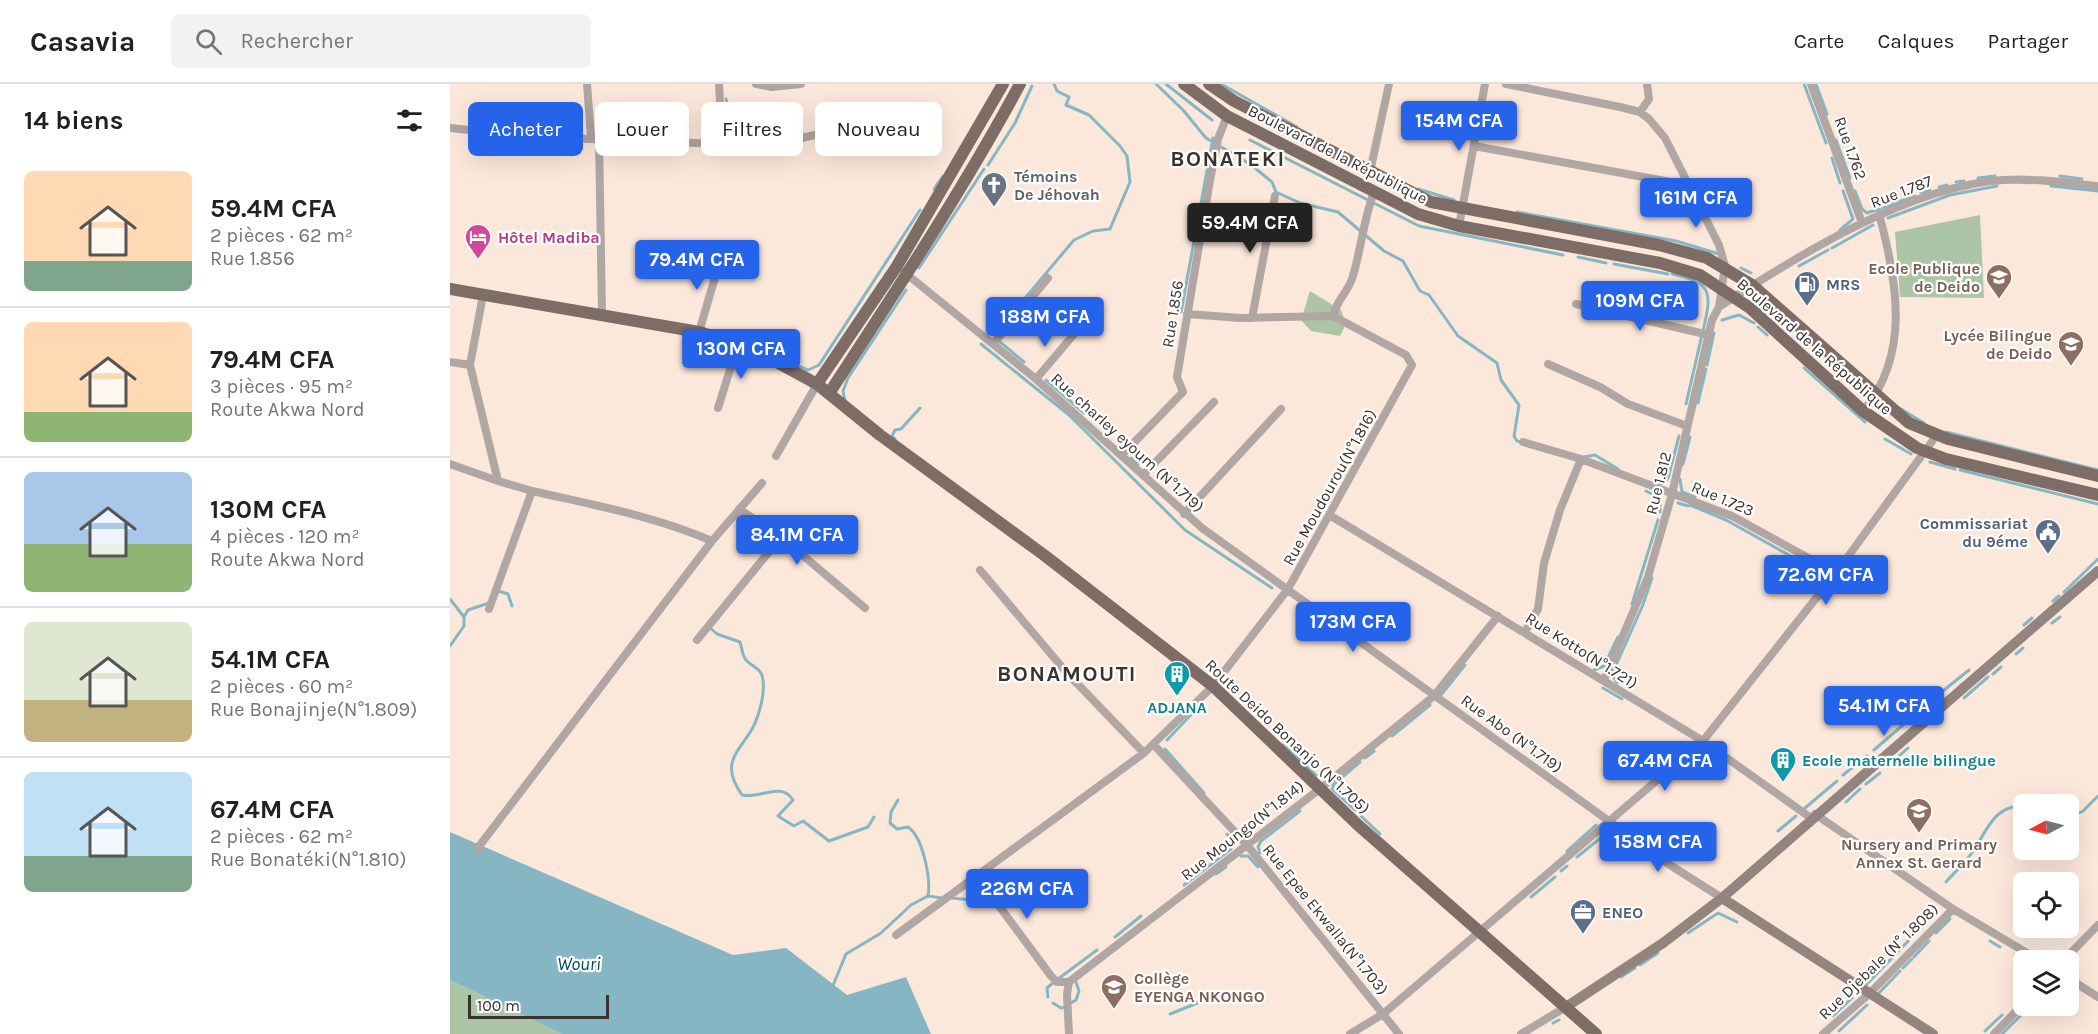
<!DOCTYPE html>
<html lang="fr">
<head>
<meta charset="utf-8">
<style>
  :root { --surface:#fff; --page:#f2f2f2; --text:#202124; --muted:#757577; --line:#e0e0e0; --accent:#2563eb }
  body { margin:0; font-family:Karla,sans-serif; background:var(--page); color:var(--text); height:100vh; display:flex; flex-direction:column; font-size:22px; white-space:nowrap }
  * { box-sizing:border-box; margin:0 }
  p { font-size:20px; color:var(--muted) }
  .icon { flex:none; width:33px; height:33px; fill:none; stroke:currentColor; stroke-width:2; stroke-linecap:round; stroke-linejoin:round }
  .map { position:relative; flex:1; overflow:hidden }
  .side { display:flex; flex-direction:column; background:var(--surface); width:450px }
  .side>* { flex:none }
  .top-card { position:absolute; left:18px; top:18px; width:570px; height:54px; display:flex; gap:12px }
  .needle { width:39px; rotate:263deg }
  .fabs { position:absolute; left:1563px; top:710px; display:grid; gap:12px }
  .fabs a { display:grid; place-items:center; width:66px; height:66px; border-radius:9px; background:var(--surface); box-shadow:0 6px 24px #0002; font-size:30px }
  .scale { position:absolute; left:18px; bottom:15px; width:141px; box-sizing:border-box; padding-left:6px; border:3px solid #3a322e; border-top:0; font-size:16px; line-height:21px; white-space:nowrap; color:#3a322e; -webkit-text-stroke:4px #fff; paint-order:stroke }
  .price { position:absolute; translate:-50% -51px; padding:0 14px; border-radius:6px; background:var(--accent); color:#fff; font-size:20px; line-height:39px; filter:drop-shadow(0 2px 3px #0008) }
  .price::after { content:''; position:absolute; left:50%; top:36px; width:18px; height:14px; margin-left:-9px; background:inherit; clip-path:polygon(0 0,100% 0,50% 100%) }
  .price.active { background:#222; color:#fff }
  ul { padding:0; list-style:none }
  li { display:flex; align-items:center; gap:18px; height:150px; padding:0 24px }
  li+li { border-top:2px solid var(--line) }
  li span { display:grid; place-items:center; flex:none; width:168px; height:120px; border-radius:9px; color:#555 }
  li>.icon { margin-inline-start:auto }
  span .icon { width:72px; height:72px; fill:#fffc; stroke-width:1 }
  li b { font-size:26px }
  h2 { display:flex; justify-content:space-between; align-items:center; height:72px; padding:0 24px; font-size:26px }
  .pill { padding:0 21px; border-radius:9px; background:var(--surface); box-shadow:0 6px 24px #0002; font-size:21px; line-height:54px }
  .pill.active { background:var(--accent); color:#fff }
  header { display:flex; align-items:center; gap:36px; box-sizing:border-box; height:84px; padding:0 30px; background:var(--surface); border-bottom:2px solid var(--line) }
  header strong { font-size:28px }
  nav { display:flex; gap:33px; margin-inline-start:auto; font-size:21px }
  .search { width:420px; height:54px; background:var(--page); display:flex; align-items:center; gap:15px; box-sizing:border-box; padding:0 21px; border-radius:9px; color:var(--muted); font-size:22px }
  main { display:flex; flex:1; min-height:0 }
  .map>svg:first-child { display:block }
</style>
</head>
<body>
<header>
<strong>Casavia</strong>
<div class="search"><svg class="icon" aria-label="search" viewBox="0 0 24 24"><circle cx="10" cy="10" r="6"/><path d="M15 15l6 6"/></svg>Rechercher</div>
<nav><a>Carte</a><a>Calques</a><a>Partager</a></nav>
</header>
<main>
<section class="side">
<h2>14 biens<svg class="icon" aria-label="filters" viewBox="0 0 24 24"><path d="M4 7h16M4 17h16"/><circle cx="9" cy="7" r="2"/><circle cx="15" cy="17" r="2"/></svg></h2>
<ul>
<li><span style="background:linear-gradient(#ffd9b3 75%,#7fa58c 0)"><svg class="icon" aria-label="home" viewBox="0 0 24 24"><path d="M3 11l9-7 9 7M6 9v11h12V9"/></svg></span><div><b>59.4M CFA</b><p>2 pièces · 62 m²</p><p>Rue 1.856</p></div></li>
<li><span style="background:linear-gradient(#ffd9b3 75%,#8fb573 0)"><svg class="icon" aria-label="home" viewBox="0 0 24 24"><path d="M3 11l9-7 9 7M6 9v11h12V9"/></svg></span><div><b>79.4M CFA</b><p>3 pièces · 95 m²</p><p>Route Akwa Nord</p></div></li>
<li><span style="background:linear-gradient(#a9c7e8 60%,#8fb573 0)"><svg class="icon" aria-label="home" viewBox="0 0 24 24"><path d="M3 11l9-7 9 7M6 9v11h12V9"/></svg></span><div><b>130M CFA</b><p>4 pièces · 120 m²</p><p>Route Akwa Nord</p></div></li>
<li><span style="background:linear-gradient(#dfe7d0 65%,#c2b280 0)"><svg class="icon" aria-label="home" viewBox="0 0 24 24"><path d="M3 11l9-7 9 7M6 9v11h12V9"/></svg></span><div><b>54.1M CFA</b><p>2 pièces · 60 m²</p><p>Rue Bonajinje(N°1.809)</p></div></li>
<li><span style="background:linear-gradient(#bfe0f5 70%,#7fa58c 0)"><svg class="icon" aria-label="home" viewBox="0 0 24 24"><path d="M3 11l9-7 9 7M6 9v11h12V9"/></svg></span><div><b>67.4M CFA</b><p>2 pièces · 62 m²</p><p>Rue Bonatéki(N°1.810)</p></div></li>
</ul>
</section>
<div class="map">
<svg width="1648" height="950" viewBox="0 0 1648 950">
  <rect width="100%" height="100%" fill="#fce8db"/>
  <path fill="#acc5a6" d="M 1530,131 L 1534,214 L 1450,213 L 1445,148 Z
    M 860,207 L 891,226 L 896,240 L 890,252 L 861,247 L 851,236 Z
    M 0,896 L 112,950 L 0,950 Z"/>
  <path fill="#86b6c4" d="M 0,748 L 283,871 L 336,864 L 397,911 L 456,893 L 481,950 L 112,950 L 0,896 Z"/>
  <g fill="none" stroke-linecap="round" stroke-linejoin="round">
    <path stroke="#86b6c4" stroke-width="3" d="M 706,0 L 733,26 L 756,54 L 800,80 L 822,98 L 826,108 L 850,119 L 888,128 L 934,167 L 953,177 L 970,207 L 979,211 L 1008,252 L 1047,279 L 1051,296 L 1069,321 L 1064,352 L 1067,357 L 1072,358
      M 716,0 L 762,36
      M 771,0 L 847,43
      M 1354,0 L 1376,59
      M 1366,0 L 1377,30
      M 276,15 L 282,46
      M 800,56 L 969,142 L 1113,171
      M 1386,56 L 1400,94
      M 1382,74 L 1390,99
      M 538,81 L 565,39 L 582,2
      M 1610,92 L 1632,95
      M 1528,94 L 1545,92
      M 1506,98 L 1514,97
      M 1601,102 L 1648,107
      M 1489,103 L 1497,101
      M 484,105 L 493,92
      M 968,105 L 1004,116
      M 1405,107 L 1412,125 L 1417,129 L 1465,112
      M 1471,109 L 1480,106
      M 1067,128 L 1226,157 L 1269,170
      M 1438,134 L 1500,111 L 1547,102
      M 1390,146 L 1403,135 L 1393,107
      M 1382,164 L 1423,141
      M 1128,173 L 1156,179
      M 1164,180 L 1218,190
      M 1349,182 L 1378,166
      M 469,184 L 534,85
      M 1291,184 L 1301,189
      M 1222,190 C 1263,199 1262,208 1253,247
      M 731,228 L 763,54
      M 1272,236 L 1289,231 L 1304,239
      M 1308,243 L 1317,251
      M 544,251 L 624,156 L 643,147 L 660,145 L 680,98 L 677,72 L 670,62 L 639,31 L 616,21 L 619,13 L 607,7 L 604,0
      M 550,258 L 574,278
      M 531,260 L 619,331 L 735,446 L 822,504
      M 346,281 L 358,286 L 369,281 L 470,126
      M 1257,281 L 1264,249
      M 1354,284 L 1415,338
      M 596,296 L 634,329
      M 395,317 L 393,307 L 398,294 L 456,206
      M 1248,319 L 1256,285
      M 1236,320 L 1252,251
      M 1451,325 L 1474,339
      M 1496,348 L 1648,386
      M 445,355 L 442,352 L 445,346 L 451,345 L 470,324
      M 1435,355 L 1461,370
      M 1134,373 L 1145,371 L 1168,385
      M 681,374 L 688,381
      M 1480,378 L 1505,385
      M 1233,380 L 1240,353
      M 1510,386 L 1648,420
      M 1230,395 L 1232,408 L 1245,413
      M 1207,400 L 1214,399 L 1218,394 L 1229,352
      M 1196,407 L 1210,414 L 1210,428
      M 1228,419 L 1238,422
      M 1240,421 L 1276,436 L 1373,490
      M 48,507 L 58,510 L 62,522
      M 1614,508 L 1648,475
      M 0,515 L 14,533
      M 1603,517 L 1609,512
      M 1182,520 L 1208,436
      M 1602,539 L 1610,533
      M 1574,541 L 1582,534
      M 258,542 L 267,550 L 290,558 C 292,564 292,571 296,576 C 303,584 312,584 313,596 C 315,612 308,637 299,650 C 282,674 273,684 292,711 C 311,715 331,697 343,716 L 328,732 L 344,742 L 353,737 L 379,757 L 418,743 L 424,733
      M 0,562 L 14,542 L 14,533 L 18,526 L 39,519
      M 1566,570 L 1573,564
      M 1144,586 L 1154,582 L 1168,553
      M 1543,590 L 1551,583
      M 1167,599 L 1162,590 L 1192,523 L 1202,494
      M 1153,604 L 1172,615
      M 991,611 L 1015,581
      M 1514,614 L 1538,593
      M 1483,615 L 1519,586
      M 942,652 L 980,621
      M 717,656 L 751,620
      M 833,661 L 866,691
      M 715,665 L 754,709
      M 1424,666 L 1468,628
      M 1449,672 L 1458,664
      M 915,674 L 924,667
      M 1393,691 L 1417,672
      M 1416,700 L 1430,689
      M 448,716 L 441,728 L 440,739 L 447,745 L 458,743 C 473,753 481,795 478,812
      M 1396,718 L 1410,705
      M 1355,724 L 1387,697
      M 905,726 L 882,705 L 884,700 L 910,678
      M 911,732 L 930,750
      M 1618,734 L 1633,727 L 1648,712
      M 1328,747 L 1346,732
      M 790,749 L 799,750
      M 1117,767 L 1146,741
      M 810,769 L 808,763 L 811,757 L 850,727
      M 791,772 L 798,772
      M 799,773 L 808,783
      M 1127,773 L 1158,748 L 1168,751 L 1182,762
      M 1111,787 L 1117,782
      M 766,790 L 776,783
      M 1496,798 C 1504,789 1514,780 1521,770 C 1536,750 1543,720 1574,722
      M 734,801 L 781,765 L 782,758 L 777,750
      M 1081,813 L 1105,793
      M 501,814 L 542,818
      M 1467,848 L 1487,827
      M 1238,849 L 1268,829 L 1287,838
      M 1486,849 L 1500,835
      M 665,853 L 691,832
      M 1540,857 L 1550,863
      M 1565,871 L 1574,876
      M 1464,873 L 1479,857
      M 1190,881 L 1208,869
      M 1453,884 L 1462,875
      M 1171,893 L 1185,884
      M 608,895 L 647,866
      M 1417,900 L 1463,852
      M 1618,903 L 1624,906
      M 382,904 L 396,870 L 431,849 L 461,821 L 478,812 L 492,814
      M 1428,910 L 1450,887
      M 598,913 L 597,904 L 604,898
      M 603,919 L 611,924
      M 612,924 L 626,916 L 629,907 L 626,898
      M 720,930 L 755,916
      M 1383,932 L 1402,914
      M 1103,939 L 1109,936
      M 1389,947 L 1417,921
      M 1535,947 L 1552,931
      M 1552,950 L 1575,927"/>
    <path stroke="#b0a6a3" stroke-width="8" d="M 137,0 L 141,53
      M 306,0 L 322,3 L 351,0
      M 1056,0 L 1170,23 L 1190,28 L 1199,35 L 1215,54 L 1269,161 L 1275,182 L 1269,223
      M 1361,0 L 1412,139
      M 1190,28 L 1199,15 L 1197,0
      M 0,44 L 88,53 L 272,60 L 269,0
      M 149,53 L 152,230
      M 272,60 L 334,58 L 449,32 L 463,30 L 475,33
      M 1024,62 L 1237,101
      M 920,88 L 939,0
      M 1009,142 L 1035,0
      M 454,188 L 586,295 L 752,444 L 1220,781 L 1272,814
      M 33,211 L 20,281 L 48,397 L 82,407 L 39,525
      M 1126,220 L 1259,251
      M 737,230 L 790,234 L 883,232
      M 883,232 C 886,217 897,209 902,195 C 911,167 913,137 924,108
      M 802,234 L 825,112
      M 249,248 L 271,173
      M 543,260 L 598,194
      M 0,278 L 20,281
      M 1098,280 L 1150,303 L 1178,320 L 1237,342
      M 586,295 L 625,249
      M 268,324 L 288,260
      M 1413,327 C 1461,271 1447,196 1429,130
      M 1073,358 L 1131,375 L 1282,432 L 1386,489
      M 672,371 L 733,308 L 727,293 L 760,96 L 768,55 L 777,32
      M 326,372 L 367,300
      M 0,380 L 48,397
      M 693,391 L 764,318
      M 82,407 C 143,421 205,432 262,457
      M 289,425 L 331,453 L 415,524
      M 734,430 L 831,325
      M 881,432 L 1253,657 L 1361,734
      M 530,486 L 617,589 L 694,669
      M 1075,548 L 1088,525 L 1094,479 L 1110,426 L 1131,375
      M 247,556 L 331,453
      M 1154,596 L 1198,493 L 1222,410 L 1262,236 L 1269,223 C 1347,172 1459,102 1553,96 C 1584,94 1617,99 1648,102
      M 704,661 L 797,761 L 949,950
      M 1365,730 L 1503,825 L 1589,876
      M 27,765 L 262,457 L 312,399
      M 527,792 L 601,892 L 607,898 L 619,898
      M 446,851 L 694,669 L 763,602 L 838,505 L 962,281 L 956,271 L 883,232
      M 1614,876 L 1648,841
      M 1618,894 L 1648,913
      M 619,898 L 871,704 L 984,612 L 1048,532
      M 619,950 L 617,910 L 619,898
      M 900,950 L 933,930 L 1253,657 L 1386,489 L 1486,352
      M 1071,950 L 1116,923
      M 1373,950 L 1419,910 L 1503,825
      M 1544,950 L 1574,919"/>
    <path stroke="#938480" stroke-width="10" d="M 1272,814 L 1483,950
      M 1116,923 L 1213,859 L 1272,814 L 1648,487"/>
    <path stroke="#7e6c67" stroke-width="12" d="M 734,0 L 777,32 L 968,130 L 1009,142 L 1210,179 L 1250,191 L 1300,224 L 1413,327 L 1467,364 L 1496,375 L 1648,411
      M 759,0 L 784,17 L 981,118 L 1209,161 L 1257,174 L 1302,201 L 1459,339 L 1498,355 L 1648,392
      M 0,205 L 249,248 L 297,262 L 367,300 L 430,351 L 594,471 L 763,602 L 908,741 L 1146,950
      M 367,300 L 447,182 L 553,0
      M 380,308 C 446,207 513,106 570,0"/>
  </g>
  <defs>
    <g id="church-pin" transform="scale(1.35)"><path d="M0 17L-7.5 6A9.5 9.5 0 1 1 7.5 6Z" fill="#6b7280" stroke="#fff"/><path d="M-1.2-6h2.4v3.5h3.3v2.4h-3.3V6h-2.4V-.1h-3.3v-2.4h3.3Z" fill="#fff"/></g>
    <g id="hotel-pin" transform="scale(1.35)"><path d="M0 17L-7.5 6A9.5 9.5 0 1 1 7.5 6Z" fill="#d1479c" stroke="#fff"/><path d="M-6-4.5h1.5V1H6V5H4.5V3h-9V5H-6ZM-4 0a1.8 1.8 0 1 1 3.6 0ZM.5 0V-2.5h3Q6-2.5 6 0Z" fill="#fff"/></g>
    <g id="school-pin" transform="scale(1.35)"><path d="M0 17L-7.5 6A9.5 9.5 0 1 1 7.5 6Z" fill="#8d6e63" stroke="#fff"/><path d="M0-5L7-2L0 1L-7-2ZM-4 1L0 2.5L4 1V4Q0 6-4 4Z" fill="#fff"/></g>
    <g id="fuel-pin" transform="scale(1.35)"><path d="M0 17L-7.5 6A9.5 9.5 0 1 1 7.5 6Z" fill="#5c6f8a" stroke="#fff"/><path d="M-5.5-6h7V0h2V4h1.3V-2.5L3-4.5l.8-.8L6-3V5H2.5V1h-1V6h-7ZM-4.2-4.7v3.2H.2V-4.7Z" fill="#fff"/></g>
    <g id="civic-pin" transform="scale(1.35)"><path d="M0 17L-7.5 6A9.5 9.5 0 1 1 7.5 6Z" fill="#5c6f8a" stroke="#fff"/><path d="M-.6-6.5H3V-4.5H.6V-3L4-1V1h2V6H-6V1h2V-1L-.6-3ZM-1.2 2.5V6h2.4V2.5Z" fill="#fff"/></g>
    <g id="building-pin" transform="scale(1.35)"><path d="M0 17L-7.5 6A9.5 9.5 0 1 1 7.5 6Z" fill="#0f9aa8" stroke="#fff"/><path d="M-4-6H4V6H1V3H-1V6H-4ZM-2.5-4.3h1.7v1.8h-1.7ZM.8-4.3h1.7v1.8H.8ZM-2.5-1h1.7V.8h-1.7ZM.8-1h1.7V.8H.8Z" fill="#fff"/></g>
    <g id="office-pin" transform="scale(1.35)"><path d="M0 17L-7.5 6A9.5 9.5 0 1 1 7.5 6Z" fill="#5c6f8a" stroke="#fff"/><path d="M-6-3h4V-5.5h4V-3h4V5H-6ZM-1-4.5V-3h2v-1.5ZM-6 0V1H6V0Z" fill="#fff"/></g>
  </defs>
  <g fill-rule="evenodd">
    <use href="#church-pin" x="544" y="101"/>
    <use href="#hotel-pin" x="28" y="153"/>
    <use href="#school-pin" x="1549" y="193"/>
    <use href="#fuel-pin" x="1357" y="200"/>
    <use href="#school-pin" x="1621" y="260"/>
    <use href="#civic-pin" x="1598" y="448"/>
    <use href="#building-pin" x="727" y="590"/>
    <use href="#building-pin" x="1333" y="676"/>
    <use href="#school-pin" x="1469" y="727"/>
    <use href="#office-pin" x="1133" y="828"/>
    <use href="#school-pin" x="664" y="903"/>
  </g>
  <g text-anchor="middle" stroke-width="4.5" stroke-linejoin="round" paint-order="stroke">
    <g font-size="16" fill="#3a322e" stroke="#fff">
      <text transform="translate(1401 64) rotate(70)" y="6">Rue 1.762</text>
      <text transform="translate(888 70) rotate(27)" y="6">Boulevard de la République</text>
      <text transform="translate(1451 107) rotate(-21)" y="6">Rue 1.787</text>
      <text transform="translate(722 230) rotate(-81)" y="6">Rue 1.856</text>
      <text transform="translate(1365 262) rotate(41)" y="6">Boulevard de la République</text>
      <text transform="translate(678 358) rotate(42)" y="6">Rue charley eyoum (N°1.719)</text>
      <text transform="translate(1208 399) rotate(-76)" y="6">Rue 1.812</text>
      <text transform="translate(879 403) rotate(-61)" y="6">Rue Moudourou(N°1.816)</text>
      <text transform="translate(1273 414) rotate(23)" y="6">Rue 1.723</text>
      <text transform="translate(1132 566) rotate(32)" y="6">Rue Kotto(N°1.721)</text>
      <text transform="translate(1062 649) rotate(36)" y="6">Rue Abo (N°1.719)</text>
      <text transform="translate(838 652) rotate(43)" y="6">Route Deido Bonanjo (N°1.705)</text>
      <text transform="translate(792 746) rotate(-38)" y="6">Rue Moungo(N°1.814)</text>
      <text transform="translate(876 835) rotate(51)" y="6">Rue Epee Ekwalla(N°1.703)</text>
      <text transform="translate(1428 877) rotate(-44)" y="6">Rue Djebale (N° 1.808)</text>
    </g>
    <g font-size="16" font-weight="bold" fill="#5b616d" stroke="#fff" text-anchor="start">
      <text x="564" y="98">Témoins<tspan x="564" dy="18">De Jéhovah</tspan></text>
    </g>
    <g font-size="16" font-weight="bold" fill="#b23c85" stroke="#fff" text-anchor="start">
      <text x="48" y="159">Hôtel Madiba</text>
    </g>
    <g font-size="16" font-weight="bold" fill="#785e54" stroke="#fff" text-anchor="end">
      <text x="1530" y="190">Ecole Publique<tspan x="1530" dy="18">de Deido</tspan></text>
      <text x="1602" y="257">Lycée Bilingue<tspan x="1602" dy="18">de Deido</tspan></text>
      <text x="1469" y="766" text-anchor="middle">Nursery and Primary<tspan x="1469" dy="18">Annex St. Gerard</tspan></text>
      <text x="684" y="900" text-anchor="start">Collège<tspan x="684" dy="18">EYENGA NKONGO</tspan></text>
    </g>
    <g font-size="16" font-weight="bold" fill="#4e5e75" stroke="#fff" text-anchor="start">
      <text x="1376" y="206">MRS</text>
      <text x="1578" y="445" text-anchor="end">Commissariat<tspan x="1578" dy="18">du 9éme</tspan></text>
      <text x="1152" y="834">ENEO</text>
    </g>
    <g font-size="16" font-weight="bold" fill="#0d838f" stroke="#fff">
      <text x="727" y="629">ADJANA</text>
      <text x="1352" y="682" text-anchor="start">Ecole maternelle bilingue</text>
    </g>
    <g font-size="18" font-style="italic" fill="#004a59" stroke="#fff">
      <text x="129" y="886">Wouri</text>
    </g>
    <g font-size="22" font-weight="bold" letter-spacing="1.5" fill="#3a322e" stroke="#fff">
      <text x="778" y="82">BONATEKI</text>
      <text x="617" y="597">BONAMOUTI</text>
    </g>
  </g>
</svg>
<div class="fabs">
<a><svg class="needle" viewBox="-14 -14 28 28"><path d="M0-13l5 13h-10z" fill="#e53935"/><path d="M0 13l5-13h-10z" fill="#757577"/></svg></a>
<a><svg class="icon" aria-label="locate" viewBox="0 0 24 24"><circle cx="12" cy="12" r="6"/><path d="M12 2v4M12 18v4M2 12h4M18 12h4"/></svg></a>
<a><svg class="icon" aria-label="layers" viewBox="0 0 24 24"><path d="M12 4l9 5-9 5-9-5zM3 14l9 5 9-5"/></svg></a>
</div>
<div class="scale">100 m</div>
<b class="price" style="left:1009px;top:68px">154M CFA</b>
<b class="price" style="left:1246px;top:145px">161M CFA</b>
<b class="price active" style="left:800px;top:170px">59.4M CFA</b>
<b class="price" style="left:247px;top:207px">79.4M CFA</b>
<b class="price" style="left:1190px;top:248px">109M CFA</b>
<b class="price" style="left:595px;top:264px">188M CFA</b>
<b class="price" style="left:291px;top:296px">130M CFA</b>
<b class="price" style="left:347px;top:482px">84.1M CFA</b>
<b class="price" style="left:1376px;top:522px">72.6M CFA</b>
<b class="price" style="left:903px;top:569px">173M CFA</b>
<b class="price" style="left:1434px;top:653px">54.1M CFA</b>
<b class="price" style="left:1215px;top:708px">67.4M CFA</b>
<b class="price" style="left:1208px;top:789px">158M CFA</b>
<b class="price" style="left:577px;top:836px">226M CFA</b>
<div class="top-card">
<a class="pill active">Acheter</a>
<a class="pill">Louer</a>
<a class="pill">Filtres</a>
<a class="pill">Nouveau</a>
</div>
</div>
</main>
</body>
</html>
